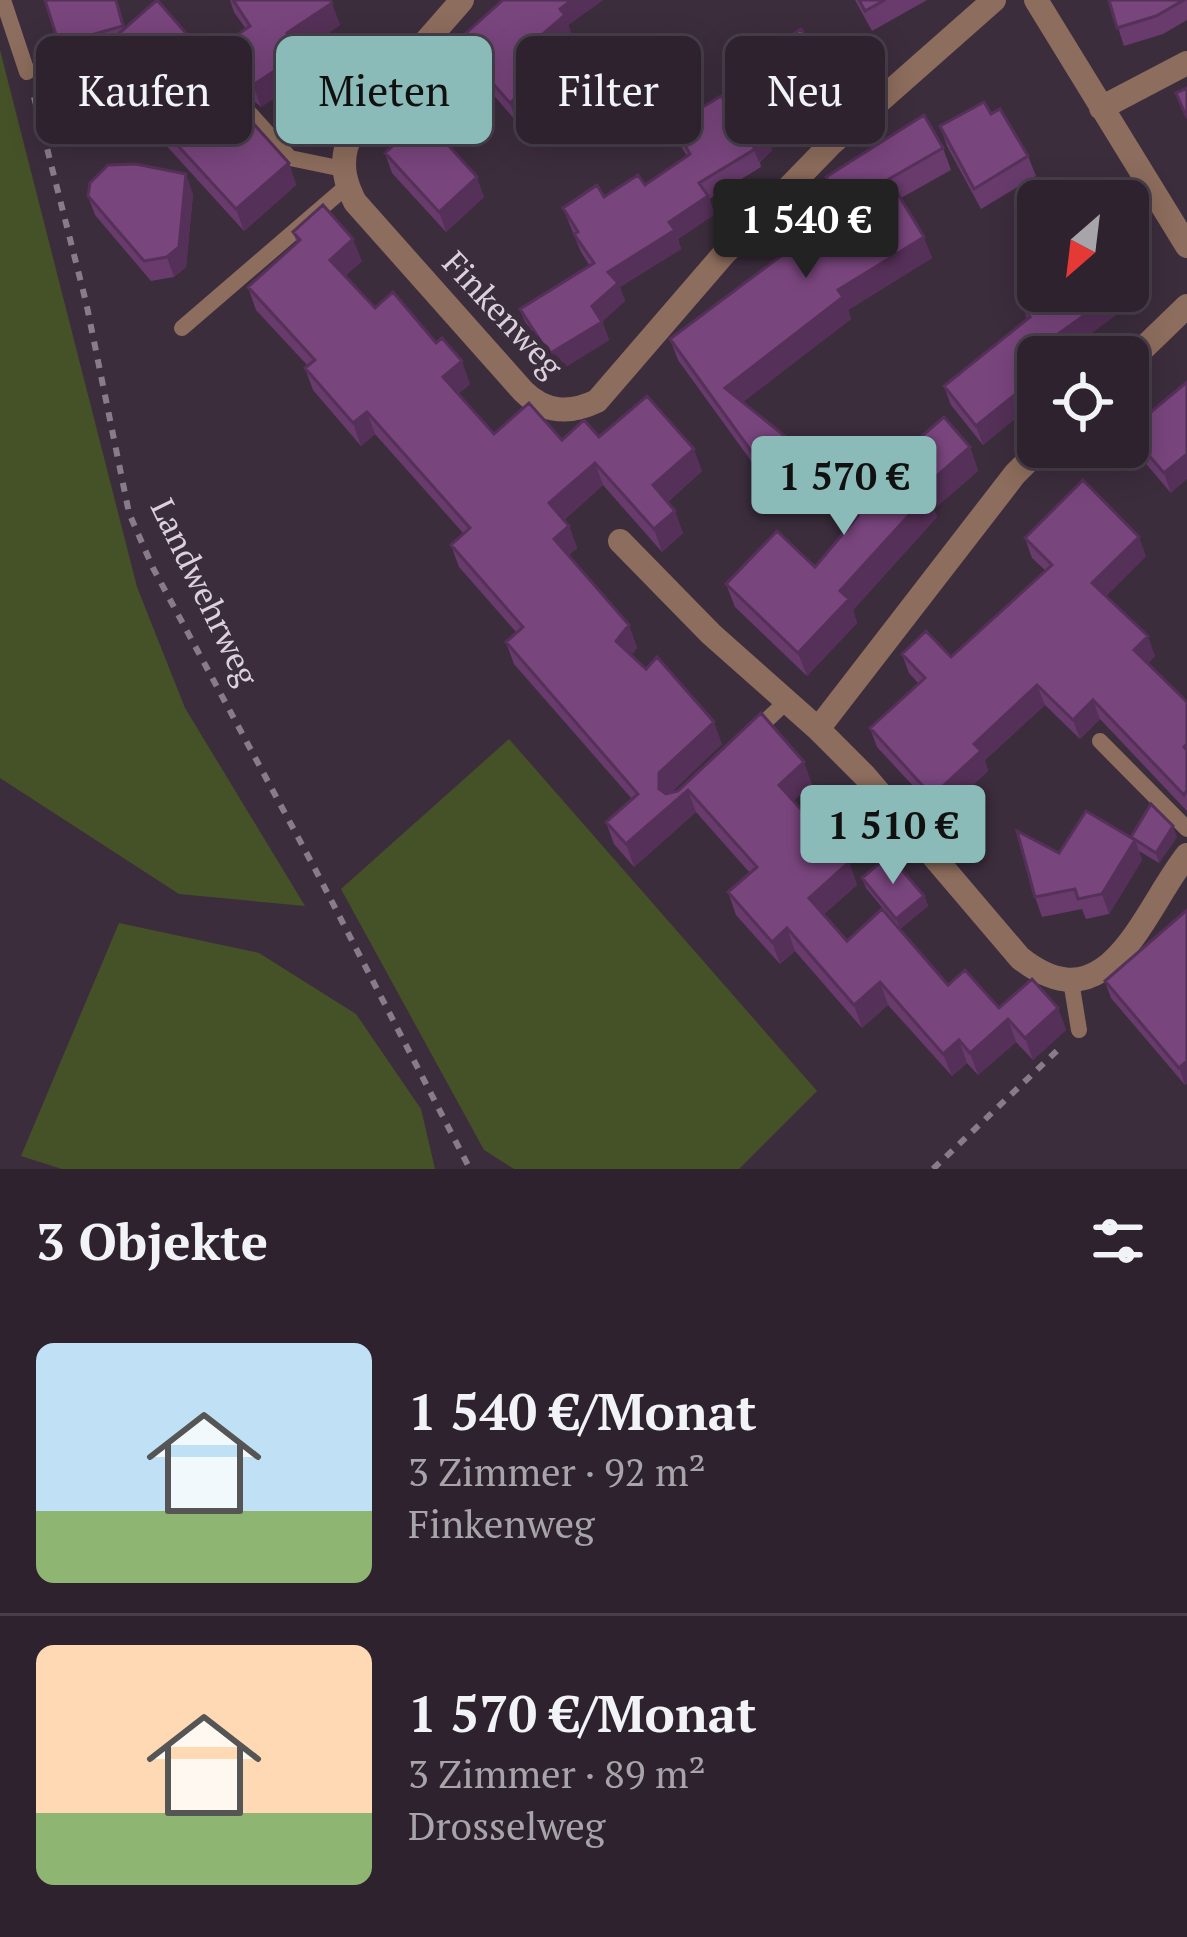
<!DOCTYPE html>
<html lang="de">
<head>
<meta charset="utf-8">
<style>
  :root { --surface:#2d222e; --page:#352a36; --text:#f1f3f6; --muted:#a7a4aa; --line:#483f4a; --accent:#8bbbb9 }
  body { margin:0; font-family:"PT Serif",serif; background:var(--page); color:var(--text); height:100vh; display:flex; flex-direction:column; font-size:45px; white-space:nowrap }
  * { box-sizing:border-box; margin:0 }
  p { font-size:39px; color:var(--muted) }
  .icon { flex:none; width:66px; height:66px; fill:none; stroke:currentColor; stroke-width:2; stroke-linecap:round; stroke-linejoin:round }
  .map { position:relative; height:1169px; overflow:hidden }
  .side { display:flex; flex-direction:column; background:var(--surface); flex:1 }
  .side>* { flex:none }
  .top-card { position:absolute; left:36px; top:36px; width:1116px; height:108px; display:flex; gap:24px }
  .needle { width:78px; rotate:208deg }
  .buttons { position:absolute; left:1017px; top:180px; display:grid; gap:24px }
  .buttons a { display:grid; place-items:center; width:132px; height:132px; border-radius:18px; background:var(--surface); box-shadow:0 6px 30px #0003,0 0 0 3px var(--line); font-size:60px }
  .price { position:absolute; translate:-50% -102px; padding:0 27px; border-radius:12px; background:var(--accent); color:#111; font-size:39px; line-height:78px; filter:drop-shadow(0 3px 6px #0008) }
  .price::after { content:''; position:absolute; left:50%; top:72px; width:36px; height:27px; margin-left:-18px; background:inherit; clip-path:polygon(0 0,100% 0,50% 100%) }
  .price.selected { background:#222; color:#fff }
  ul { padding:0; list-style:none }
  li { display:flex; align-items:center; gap:36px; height:300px; padding:0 36px }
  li+li { border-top:3px solid var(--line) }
  li span { display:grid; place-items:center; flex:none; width:336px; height:240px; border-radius:18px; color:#555 }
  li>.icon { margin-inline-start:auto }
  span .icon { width:144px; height:144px; fill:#fffc; stroke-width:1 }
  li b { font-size:51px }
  h2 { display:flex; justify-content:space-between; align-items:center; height:144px; padding:0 36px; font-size:51px }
  .tag { padding:0 42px; border-radius:18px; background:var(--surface); box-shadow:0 6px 30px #0003,0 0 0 3px var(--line); font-size:42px; line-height:108px }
  .tag.selected { background:var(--accent); color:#111 }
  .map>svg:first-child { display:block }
</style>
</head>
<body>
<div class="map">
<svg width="1187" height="1169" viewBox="0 0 1187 1169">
  <rect width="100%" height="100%" fill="#3c2d3d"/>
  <path fill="#455227" d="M 0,50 L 137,587 L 185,708 L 305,906 L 179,894 L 0,778 Z
    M 509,739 L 817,1091 L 739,1169 L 514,1169 L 484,1150 L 341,889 Z
    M 119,923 L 259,953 L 356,1014 L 421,1109 L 435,1169 L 62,1169 L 21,1156 Z"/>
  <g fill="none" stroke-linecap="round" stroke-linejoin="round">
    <path stroke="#897c8a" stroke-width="6" stroke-dasharray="9 9" stroke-linecap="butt" d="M 34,97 L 86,302 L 129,513 L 153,568 L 314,867 L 470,1169
      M 811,825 L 842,797
      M 933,1169 L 1063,1045"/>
    <path stroke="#8d6d5d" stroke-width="16" d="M 3,0 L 27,72
      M 242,105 L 290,158 L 343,169
      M 182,328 L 347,186
      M 752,734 L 786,702
      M 1100,741 L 1187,829
      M 1071,981 L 1079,1030"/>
    <path stroke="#8d6d5d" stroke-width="24" d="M 462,0 C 438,29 353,119 346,148 C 341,168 346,185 355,202 L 523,391 C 545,413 570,414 597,401 L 723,255 L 832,143 L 994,0
      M 1036,0 L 1187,246
      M 1101,108 L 1187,63
      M 1128,363 L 1187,306
      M 1042,447 L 1015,474 L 818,729 L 865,776 L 1020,958 C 1108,1028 1142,912 1187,855
      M 620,541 L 711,634 L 818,729"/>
  </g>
  <path fill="#683b6c" d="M 45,0 L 117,0 L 125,28 L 206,56 L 246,29 L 234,12 L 230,0 L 330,0 L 340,25 L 298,53 L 307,76 L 261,107 L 245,93 L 231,99 L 289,163 L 296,185 L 244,231 L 134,110 L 126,89 L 141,75 L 125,56 L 121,47 L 66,63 Z
    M 603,0 L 568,25 L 571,33 L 548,53 L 556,62 L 562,80 L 516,121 L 462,59 L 456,42 Z
    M 855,0 L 927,0 L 872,31 Z
    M 1109,0 L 1187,0 L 1187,20 L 1163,34 L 1124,46 Z
    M 762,54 L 837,92 L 776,130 L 756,93 L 749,75 L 766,64 Z
    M 991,114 L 1028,156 L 1036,176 L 981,209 L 947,146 L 940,126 Z
    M 736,117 L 765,132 L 772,150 L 760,162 L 761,167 L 709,199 L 715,214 L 678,239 L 681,249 L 620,287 L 625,301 L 602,321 L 609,340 L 556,373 L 527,327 L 520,309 L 590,266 L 581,252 L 563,208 L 645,185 L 687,156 L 679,143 L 673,125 Z
    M 426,144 L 484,197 L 446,232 L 392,173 L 385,153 Z
    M 943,148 L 951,170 L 901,198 L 932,258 L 848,310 L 851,319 L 742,402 L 794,458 L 770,487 L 678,360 L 670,339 L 851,227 L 833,198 L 826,177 Z
    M 193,194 L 186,267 L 174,277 L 151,281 L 95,215 L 88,196 Z
    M 293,232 L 362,261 L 345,276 L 375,308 L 470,384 L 458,394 L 494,434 L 562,440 L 599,437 L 702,471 L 668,502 L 683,533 L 662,552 L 603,485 L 564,520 L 569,526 L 577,548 L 568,556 L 629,625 L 637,648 L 631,655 L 722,744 L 670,793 L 812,784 L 793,801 L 849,862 L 857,885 L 824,914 L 847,941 L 999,1008 L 1058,1008 L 1066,1030 L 1033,1060 L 1016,1042 L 978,1075 L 967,1063 L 952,1076 L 888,1005 L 862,1028 L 795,951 L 780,964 L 736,915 L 728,892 L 750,873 L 696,812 L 634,867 L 614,844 L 606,822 L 632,799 L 514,664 L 506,642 L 517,633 L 459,567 L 451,545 L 464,534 L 375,434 L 361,446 L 313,390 L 305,368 L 308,366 L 256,310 L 248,287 L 297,243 Z
    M 1030,287 L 1148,292 L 1038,357 L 1038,400 L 983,445 L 951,405 L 944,386 L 1027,319 L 1024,309 L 1035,301 Z
    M 1187,382 L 1171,493 L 1135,451 L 1128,431 Z
    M 970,447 L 978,471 L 934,509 L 937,517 L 853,610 L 857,623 L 807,676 L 735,607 L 726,584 L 815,567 L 851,525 L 840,515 L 831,492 L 893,461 Z
    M 1025,538 L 1146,556 L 1106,596 L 1155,656 L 1148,663 L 1187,702 L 1187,811 L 1100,719 L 1080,739 L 1045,705 L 985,760 L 988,771 L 940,815 L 877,747 L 870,728 L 919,684 L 909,673 L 902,654 L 951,657 L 1046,571 L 1032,558 Z
    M 1131,837 L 1177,837 L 1159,863 L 1139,851 L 1142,860 L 1109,914 L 1086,919 L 1082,909 L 1042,917 L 1035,897 L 1059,853 Z
    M 862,878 L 924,896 L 928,906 L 900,929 L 866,888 Z
    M 1187,910 L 1187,1083 L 1185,1085 L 1111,998 L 1105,981 Z"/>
  <path fill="#553058" d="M 572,0 L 603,0 L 568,25 L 571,33 L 542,58 L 536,40 L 560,9 Z
    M 332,3 L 340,25 L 295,55 L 287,33 Z
    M 299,55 L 307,76 L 261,107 L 253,85 Z
    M 556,62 L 562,80 L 516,121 L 510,103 Z
    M 830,74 L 837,92 L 776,130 L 770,112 Z
    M 765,132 L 772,150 L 759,162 L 752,145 Z
    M 289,163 L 296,185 L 244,231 L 236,209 Z
    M 186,174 L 193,194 L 186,267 L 174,277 L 167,257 Z
    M 477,177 L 484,197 L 446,232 L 439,212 Z
    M 708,196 L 715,214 L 678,239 L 681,249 L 620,287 L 625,301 L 601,323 L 602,322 L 609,340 L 556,373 L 549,354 L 608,272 L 669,222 Z
    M 924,237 L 932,258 L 848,310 L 851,319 L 733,410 L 725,388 L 838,290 Z
    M 353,239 L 362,261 L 338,282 L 330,260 Z
    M 1142,274 L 1148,292 L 1059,357 L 1047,342 L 1118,291 L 1128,291 L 1128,284 Z
    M 462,361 L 470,384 L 452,399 L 443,377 Z
    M 1038,376 L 1038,400 L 983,445 L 976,426 Z
    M 367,412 L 375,434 L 361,446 L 353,423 Z
    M 786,437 L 794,458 L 770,487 L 762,466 Z
    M 970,447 L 978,471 L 934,509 L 937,517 L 853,610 L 857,623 L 807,676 L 798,653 L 840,591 L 923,488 Z
    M 694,449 L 702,471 L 661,508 L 653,485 Z
    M 1187,454 L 1187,479 L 1171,493 L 1164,473 Z
    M 595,463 L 603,485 L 557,526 L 549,503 Z
    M 675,511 L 683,533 L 662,552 L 654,529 Z
    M 569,526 L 577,548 L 562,562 L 554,539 Z
    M 1139,537 L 1146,556 L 1099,603 L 1092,583 Z
    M 629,625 L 637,648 L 624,664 L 616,641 Z
    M 1148,636 L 1155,656 L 1142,669 L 1134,650 Z
    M 1037,685 L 1045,705 L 985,760 L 988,771 L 940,815 L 932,796 L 974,744 Z
    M 1093,700 L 1100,719 L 1080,739 L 1073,720 Z
    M 714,722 L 722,744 L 668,796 L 688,790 L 696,812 L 634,867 L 626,844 L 659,773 Z
    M 804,762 L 812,784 L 787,807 L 779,785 Z
    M 1173,826 L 1177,837 L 1159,863 L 1156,853 Z
    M 1135,840 L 1142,860 L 1109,914 L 1102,894 Z
    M 849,862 L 857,885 L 817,920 L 809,898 Z
    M 924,896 L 928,906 L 900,929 L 896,919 Z
    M 787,928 L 795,951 L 780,964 L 772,942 Z
    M 880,982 L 888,1005 L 862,1028 L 854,1005 Z
    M 1058,1008 L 1066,1030 L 1033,1060 L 1025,1038 Z
    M 1008,1019 L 1016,1042 L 978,1075 L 970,1053 Z
    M 959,1040 L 967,1063 L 952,1076 L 943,1054 Z
    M 1187,1061 L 1187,1083 L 1185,1085 L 1179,1068 Z"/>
  <path fill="#79457d" stroke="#553058" stroke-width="3" d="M 45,0 L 116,0 L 123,26 L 59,44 Z
    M 157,0 L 206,56 L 250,26 L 233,0 L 330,0 L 332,3 L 287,33 L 299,55 L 253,85 L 237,71 L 222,78 L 225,92 L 289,163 L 236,209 L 126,89 L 148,69 L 117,35 Z
    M 503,0 L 572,0 L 560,9 L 565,15 L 536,40 L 556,62 L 510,103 L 456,42 Z
    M 859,0 L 885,0 L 865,11 Z
    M 1109,0 L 1184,0 L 1156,16 L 1117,28 Z
    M 801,29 L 830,74 L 770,112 L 749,75 L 768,63 L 762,54 Z
    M 1187,88 L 1187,118 L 1176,93 Z
    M 721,96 L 736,117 L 750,108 L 765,132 L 752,145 L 755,149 L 699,183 L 708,196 L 669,222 L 675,230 L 608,272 L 618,283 L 592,306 L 602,322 L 549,354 L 520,309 L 594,263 L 574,234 L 578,232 L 563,208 L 597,185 L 604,197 L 638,175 L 645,185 L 690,154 L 673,125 Z
    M 984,102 L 991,114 L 1000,109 L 1028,156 L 974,189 L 940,126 Z
    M 924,115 L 943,148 L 889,179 L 924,237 L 838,290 L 843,297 L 725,388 L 786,437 L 762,466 L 670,339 L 801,241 L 809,252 L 855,224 L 826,177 Z
    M 415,126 L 426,144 L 439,135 L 477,177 L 439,212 L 385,153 Z
    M 136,164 L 186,174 L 179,247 L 167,257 L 144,261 L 88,196 L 90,183 L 108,165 Z
    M 323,205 L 353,239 L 330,260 L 375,308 L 393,292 L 436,343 L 442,338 L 462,361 L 443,377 L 494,434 L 529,403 L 562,440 L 584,420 L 599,437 L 647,396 L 694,449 L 653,485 L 675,511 L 654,529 L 595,463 L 549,503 L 569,526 L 554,539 L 629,625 L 616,641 L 646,669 L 657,657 L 714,722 L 659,773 L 659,789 L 666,794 L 678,791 L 761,713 L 804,762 L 779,785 L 849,862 L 809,898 L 847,941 L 882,909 L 948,985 L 965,970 L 999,1008 L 1032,979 L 1058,1008 L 1025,1038 L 1008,1019 L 970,1053 L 959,1040 L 943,1054 L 880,982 L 854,1005 L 787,928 L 772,942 L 728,892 L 757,867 L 688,790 L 626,844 L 606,822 L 638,794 L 506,642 L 523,627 L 451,545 L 470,528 L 367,412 L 353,423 L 305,368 L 315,360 L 248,287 L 300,240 L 293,232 Z
    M 1128,254 L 1142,274 L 1128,284 Z
    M 1038,281 L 1038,291 L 1118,291 L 1047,342 L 1058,357 L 1038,357 L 1038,376 L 976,426 L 944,386 L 1030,317 L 1024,309 L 1038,299 L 1030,287 Z
    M 1187,382 L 1187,454 L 1164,473 L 1128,431 Z
    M 944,417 L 970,447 L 923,488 L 929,493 L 840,591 L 849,599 L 798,653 L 726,584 L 777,531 L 815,567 L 858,516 L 831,492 L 874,444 L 893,461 Z
    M 1083,480 L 1139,537 L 1092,583 L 1148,636 L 1134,650 L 1187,702 L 1187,744 L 1184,747 L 1187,750 L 1187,790 L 1184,795 L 1093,700 L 1073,720 L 1037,685 L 974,744 L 981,751 L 932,796 L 870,728 L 925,678 L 902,654 L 926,631 L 951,657 L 1052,565 L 1025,538 Z
    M 1151,804 L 1173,826 L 1156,853 L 1131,837 Z
    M 1086,811 L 1135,840 L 1102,894 L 1078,899 L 1075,889 L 1035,897 L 1017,831 L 1059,853 Z
    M 889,855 L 924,896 L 896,919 L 862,878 Z
    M 1187,910 L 1187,1061 L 1179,1068 L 1105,981 Z"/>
  <g text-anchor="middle" stroke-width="12" stroke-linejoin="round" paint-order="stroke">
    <g font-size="33" fill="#dbd1dc" stroke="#3c2d3d">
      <text transform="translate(503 314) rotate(47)" y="12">Finkenweg</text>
      <text transform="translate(205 592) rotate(64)" y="12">Landwehrweg</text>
    </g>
  </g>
</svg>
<div class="buttons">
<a><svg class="needle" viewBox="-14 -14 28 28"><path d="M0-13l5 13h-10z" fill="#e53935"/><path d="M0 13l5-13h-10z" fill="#a7a4aa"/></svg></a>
<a><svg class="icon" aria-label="locate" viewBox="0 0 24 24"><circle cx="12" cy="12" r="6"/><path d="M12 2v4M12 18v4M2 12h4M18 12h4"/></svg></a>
</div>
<b class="price selected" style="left:806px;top:281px">1 540 €</b>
<b class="price" style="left:844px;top:538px">1 570 €</b>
<b class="price" style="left:893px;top:887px">1 510 €</b>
<div class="top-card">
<a class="tag">Kaufen</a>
<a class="tag selected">Mieten</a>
<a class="tag">Filter</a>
<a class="tag">Neu</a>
</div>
</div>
<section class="side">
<h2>3 Objekte<svg class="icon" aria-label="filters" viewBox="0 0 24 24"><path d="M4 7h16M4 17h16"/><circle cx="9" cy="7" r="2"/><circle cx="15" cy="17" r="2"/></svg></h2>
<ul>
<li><span style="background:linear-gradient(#bfe0f5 70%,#8fb573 0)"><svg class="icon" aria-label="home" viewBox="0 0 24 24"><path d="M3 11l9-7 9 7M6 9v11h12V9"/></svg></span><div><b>1 540 €/Monat</b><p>3 Zimmer · 92 m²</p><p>Finkenweg</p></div></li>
<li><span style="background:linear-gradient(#ffd9b3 70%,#8fb573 0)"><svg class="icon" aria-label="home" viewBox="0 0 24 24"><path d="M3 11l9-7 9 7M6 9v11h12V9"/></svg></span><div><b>1 570 €/Monat</b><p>3 Zimmer · 89 m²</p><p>Drosselweg</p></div></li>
</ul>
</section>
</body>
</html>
